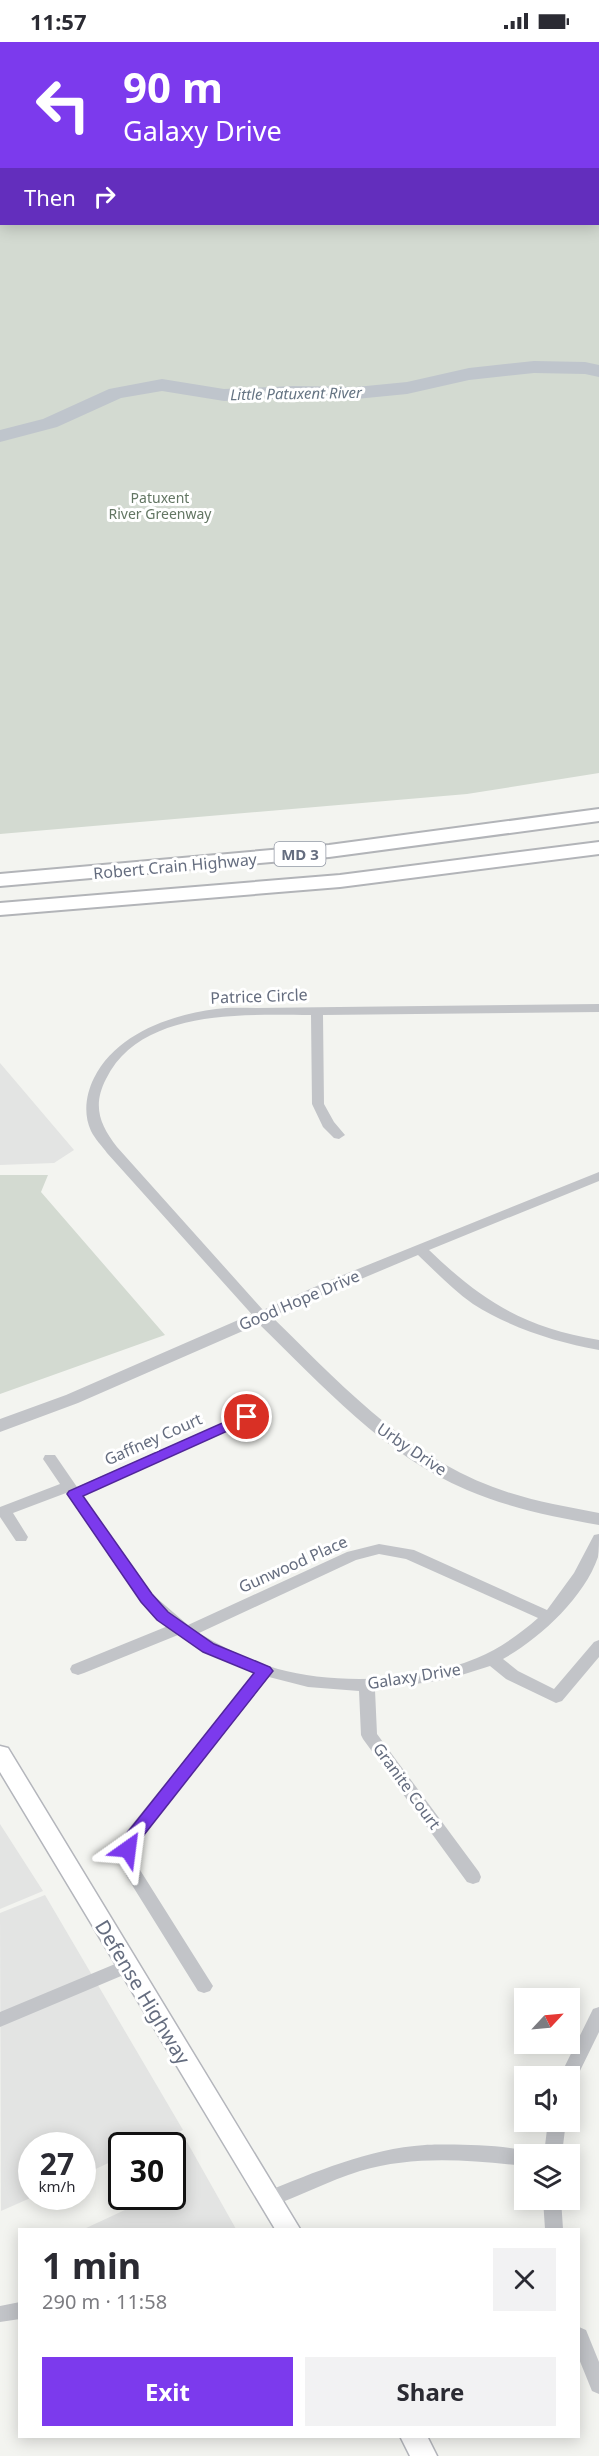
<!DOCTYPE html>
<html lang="en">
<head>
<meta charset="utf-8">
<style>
	:root { --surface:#fff; --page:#f2f2f3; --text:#2b2b33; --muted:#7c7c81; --accent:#7c3aed }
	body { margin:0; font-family:"Noto Sans",sans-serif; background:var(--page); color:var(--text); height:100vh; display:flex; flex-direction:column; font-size:22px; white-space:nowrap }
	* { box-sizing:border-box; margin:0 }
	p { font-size:20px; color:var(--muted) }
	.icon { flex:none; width:33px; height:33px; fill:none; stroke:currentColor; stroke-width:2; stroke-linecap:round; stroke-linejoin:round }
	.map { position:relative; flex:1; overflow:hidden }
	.sheet { position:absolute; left:18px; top:2186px; width:562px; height:210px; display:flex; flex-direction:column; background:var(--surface); border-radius:0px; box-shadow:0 3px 15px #0003 }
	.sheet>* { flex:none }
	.hud { position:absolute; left:0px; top:0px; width:600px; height:183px; box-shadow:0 3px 15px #0003; background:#7c3aed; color:#fff; overflow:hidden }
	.needle { width:39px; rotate:64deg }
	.buttons { position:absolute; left:514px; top:1946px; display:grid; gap:12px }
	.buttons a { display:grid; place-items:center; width:66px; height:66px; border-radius:0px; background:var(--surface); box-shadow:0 3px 15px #0003; font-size:30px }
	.speed { position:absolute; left:18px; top:2090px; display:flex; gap:12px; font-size:30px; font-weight:700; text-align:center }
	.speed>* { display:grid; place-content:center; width:78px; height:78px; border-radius:50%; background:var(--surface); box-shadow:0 3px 15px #0003; line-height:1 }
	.speed small { font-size:15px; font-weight:400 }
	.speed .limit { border:3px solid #111; border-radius:9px; background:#fff; color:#111 }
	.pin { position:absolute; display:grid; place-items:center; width:51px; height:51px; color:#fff; margin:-26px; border:3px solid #fff; border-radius:50%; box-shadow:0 2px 6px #0007 }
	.me { position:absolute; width:66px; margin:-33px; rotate:31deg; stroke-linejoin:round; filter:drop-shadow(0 0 4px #0008) }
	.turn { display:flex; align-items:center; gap:21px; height:126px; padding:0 24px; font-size:27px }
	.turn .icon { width:78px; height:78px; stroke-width:2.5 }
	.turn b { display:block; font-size:42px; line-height:51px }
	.then { display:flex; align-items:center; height:57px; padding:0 24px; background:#0003; gap:12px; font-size:22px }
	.round { display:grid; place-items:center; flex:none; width:63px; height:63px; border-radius:0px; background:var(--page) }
	.headline { display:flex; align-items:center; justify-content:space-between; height:102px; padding:0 24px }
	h1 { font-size:36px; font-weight:700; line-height:45px }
	.primary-button { display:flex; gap:12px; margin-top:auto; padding:12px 24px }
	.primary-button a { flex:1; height:69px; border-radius:0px; background:var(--accent); color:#fff; font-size:24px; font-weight:700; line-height:69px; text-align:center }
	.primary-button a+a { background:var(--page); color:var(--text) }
	.status { display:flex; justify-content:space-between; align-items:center; height:42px; padding:0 30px; background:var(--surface); direction:ltr }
	.status svg { height:16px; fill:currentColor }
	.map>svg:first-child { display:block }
	.built { fill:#e3e4e3 }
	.green { fill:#d3dad1 }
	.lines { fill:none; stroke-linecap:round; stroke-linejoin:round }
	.river { fill:#bfc5cc; fill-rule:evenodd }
	.secondary-casing { stroke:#b4b6bc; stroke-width:3 }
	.trunk-casing { stroke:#b2b4b8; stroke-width:4 }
	.minor { fill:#c2c4c8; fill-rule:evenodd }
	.tertiary { fill:#c2c4c8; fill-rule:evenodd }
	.secondary { fill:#fff; fill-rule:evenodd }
	.trunk { fill:#fff; fill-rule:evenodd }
	.route { fill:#7c3aed; stroke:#51269a; stroke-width:1.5 }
	.labels { text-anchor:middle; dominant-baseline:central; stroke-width:6; stroke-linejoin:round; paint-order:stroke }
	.far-park-label { font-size:14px; fill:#637663; stroke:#fff }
	.far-water-label { font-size:15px; font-style:italic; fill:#657483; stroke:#fff }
	.shield { fill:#fff; stroke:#9399a5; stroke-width:1.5 }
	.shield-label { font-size:15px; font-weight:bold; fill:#656d7f }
	.street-label { font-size:16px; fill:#656d7f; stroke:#fff }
	.near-street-label { font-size:20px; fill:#656d7f; stroke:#fff }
</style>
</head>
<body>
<div class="status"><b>11:57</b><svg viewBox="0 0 49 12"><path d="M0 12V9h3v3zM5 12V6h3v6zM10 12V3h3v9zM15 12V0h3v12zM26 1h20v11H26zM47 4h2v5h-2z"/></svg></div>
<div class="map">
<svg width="599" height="2414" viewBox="0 0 599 2414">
	<rect width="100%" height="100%" fill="#f3f4f0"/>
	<!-- built -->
	<path class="built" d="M0 1021 74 1108 54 1121 0 1123Z
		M0 1782 43 1849 0 1867Z
		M45 1853 183 2088 149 2103H122L121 2115 83 2133 82 2103H32V2154H35L1 2169 0 1871Z
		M187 2100 236 2187H84L155 2154H172L173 2106Z"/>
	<!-- green -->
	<path class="green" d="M0 0 187 1 2 2V182H598L599 61V731L467 752 0 792Z
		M0 1133H48L41 1150 165 1293 0 1352Z"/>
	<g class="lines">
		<!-- river -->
		<path class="river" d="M534 319 585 320 599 323V335L585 332 534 331 469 338 407 352 356 357 293 356 224 359 162 349 121 356 57 385 0 400V388L43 377 109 347 162 337 224 347 293 344 356 345 407 340 469 326Z"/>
		<!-- secondary casing -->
		<g class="secondary-casing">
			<path id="secondary" d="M0 1704 8 1706 300 2187H275L0 1730Z
				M400 2394H427L437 2414H410Z"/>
		</g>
		<!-- trunk casing -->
		<g class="trunk-casing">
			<path id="trunk" d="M599 767V779L329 815 0 844V832L329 803Z
				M599 800V812L340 845 0 873V861L340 833Z"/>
		</g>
		<!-- minor -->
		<path class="minor" d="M599 962V970L323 973 324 1062 334 1080 345 1093 339 1097 334 1096 323 1085 312 1062 311 973C245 973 141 966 106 1037 92 1064 100 1083 117 1105L263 1268 328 1239 599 1130V1139L429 1208C483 1260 524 1285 599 1298V1308C555 1300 511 1286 473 1262 453 1248 436 1230 418 1213L266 1277H256L107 1111C102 1104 95 1097 91 1089 83 1072 86 1052 94 1036 116 992 170 973 216 967 229 965 244 966 257 966 284 966 312 965 339 965 426 964 512 963 599 962Z
			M247 1370 252 1372 254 1375 252 1378 83 1454 152 1552 188 1583 347 1510 379 1502 414 1508 547 1568 574 1531 594 1493 599 1492C599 1499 599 1508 598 1515 584 1556 539 1597 503 1617L518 1629 554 1647 594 1600 599 1598V1615L562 1659 556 1661 506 1637 490 1624 449 1637 375 1648 377 1692 479 1830 481 1835 479 1840 473 1842 467 1840 363 1697 361 1693 359 1649 308 1645 269 1635 140 1797C137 1808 136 1817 140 1828L213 1944 210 1949 204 1951 198 1949 127 1835C120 1820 118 1805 126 1790L255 1631 214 1614 178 1593 84 1631 78 1633 72 1631 70 1627 72 1623 168 1584 142 1560 66 1451 13 1471 28 1495 26 1499H16L0 1475V1465L60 1442 43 1417 45 1413H55L77 1445ZM379 1512 406 1517 538 1576C520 1592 499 1607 477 1616 420 1640 336 1643 278 1627 250 1619 224 1606 199 1591L356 1518Z
			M127 1917 133 1919 136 1924 133 1929 0 1985V1970Z
			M599 1965V1990L575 2039 570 2041V2034H560L593 1967Z
			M548 2079H566L562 2112H544Z
			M425 2103C446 2102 517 2102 532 2112H525V2124C469 2118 414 2113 360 2129 328 2139 300 2154 269 2165L263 2163 260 2157 263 2151C316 2130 367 2107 425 2103Z
			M543 2157H561L563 2187H545Z
			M20 2260V2277L0 2280V2264Z
			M579 2285 586 2288 599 2320V2352L592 2349 579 2317Z"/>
		<!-- tertiary -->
		<path class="tertiary" d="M261 1268 267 1270C335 1336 402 1411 493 1445 527 1458 563 1464 599 1471V1483C554 1475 509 1466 467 1448 384 1413 322 1343 259 1282L78 1361 0 1390V1377L66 1353Z"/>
		<!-- secondary -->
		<use href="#secondary" class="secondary"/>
		<!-- trunk -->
		<use href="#trunk" class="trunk"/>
	</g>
	<!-- route -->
	<path class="route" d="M247 1370 252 1371 254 1375 252 1378 83 1454 152 1552 168 1570 214 1602 270 1625 273 1629 140 1798 134 1812 128 1814 122 1812 120 1807 127 1791 254 1631 203 1610 157 1578 141 1560 67 1452 69 1449Z"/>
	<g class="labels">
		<!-- far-park labels -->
		<g class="far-park-label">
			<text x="160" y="455">Patuxent<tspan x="160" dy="16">River Greenway</tspan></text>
		</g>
		<!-- far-water labels -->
		<g class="far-water-label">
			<text transform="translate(296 351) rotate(-1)">Little Patuxent River</text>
		</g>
		<!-- shield labels -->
		<rect class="shield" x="274.5" y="800" width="51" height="24" rx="4.5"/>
		<g class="shield-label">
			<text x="300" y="812">MD 3</text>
		</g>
		<!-- street labels -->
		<g class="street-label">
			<text transform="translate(175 824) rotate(-5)">Robert Crain Highway</text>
			<text transform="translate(259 954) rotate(-2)">Patrice Circle</text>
			<text transform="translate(299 1258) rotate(-23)">Good Hope Drive</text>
			<text transform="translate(153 1397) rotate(-24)">Gaffney Court</text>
			<text transform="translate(412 1407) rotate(34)">Urby Drive</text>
			<text transform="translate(293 1522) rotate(-24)">Gunwood Place</text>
			<text transform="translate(414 1634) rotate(-9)">Galaxy Drive</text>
			<text transform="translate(407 1744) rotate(54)">Granite Court</text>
		</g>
		<!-- near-street labels -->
		<g class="near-street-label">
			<text transform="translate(143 1950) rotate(59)">Defense Highway</text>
		</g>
	</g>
</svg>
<div class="buttons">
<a><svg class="needle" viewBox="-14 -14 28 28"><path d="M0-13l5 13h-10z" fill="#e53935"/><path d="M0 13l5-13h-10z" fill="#7c7c81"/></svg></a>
<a><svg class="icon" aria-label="sound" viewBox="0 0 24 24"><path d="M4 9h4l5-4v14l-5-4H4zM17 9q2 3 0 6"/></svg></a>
<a><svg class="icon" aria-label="layers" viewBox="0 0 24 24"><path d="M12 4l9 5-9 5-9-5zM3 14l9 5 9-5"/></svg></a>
</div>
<div class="speed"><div>27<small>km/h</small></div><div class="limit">30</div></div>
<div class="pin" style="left:247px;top:1375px;background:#d93025"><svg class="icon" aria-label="arrive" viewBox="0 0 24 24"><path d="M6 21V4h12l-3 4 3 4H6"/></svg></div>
<svg class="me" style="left:128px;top:1807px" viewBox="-20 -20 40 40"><path d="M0-17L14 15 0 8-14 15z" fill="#7c3aed" stroke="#fff" stroke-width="4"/></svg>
<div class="hud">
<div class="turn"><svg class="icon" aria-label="left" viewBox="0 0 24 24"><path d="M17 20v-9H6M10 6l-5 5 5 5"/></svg><div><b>90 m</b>Galaxy Drive</div></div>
<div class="then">Then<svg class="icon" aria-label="right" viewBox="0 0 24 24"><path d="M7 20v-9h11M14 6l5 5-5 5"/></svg></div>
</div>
<section class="sheet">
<div class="headline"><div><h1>1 min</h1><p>290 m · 11:58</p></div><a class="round"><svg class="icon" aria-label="close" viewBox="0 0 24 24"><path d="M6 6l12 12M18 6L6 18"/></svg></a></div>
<div class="primary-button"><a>Exit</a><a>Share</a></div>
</section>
</div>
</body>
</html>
